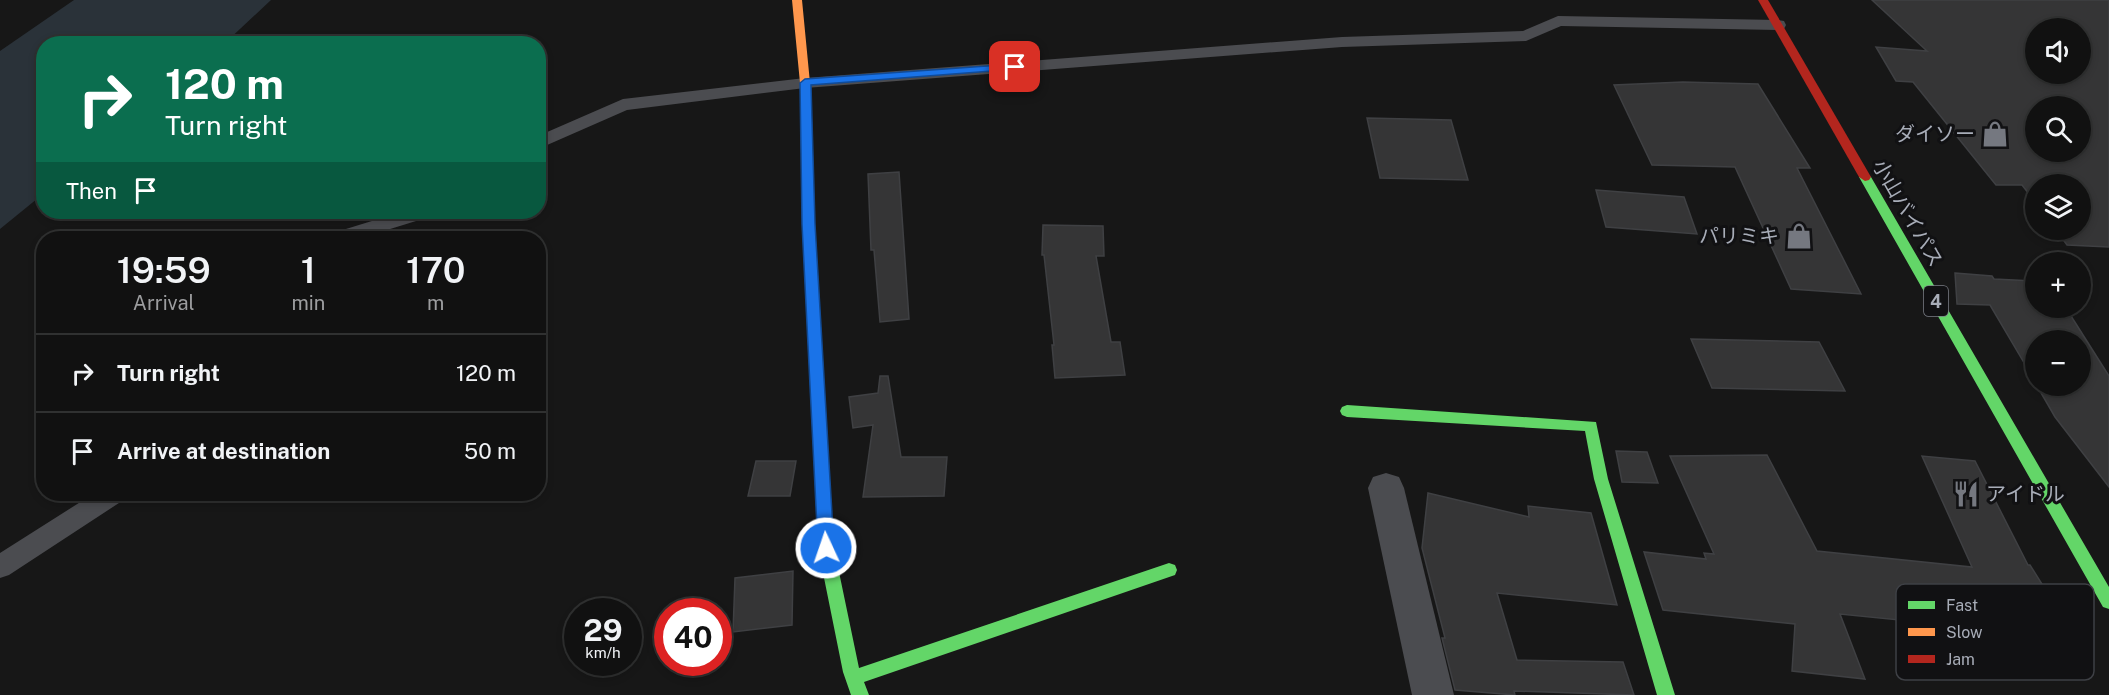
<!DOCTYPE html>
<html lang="en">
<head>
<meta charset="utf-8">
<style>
	:root { --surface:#111; --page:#1a1a1a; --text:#f1f3f6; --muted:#9c9d9f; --line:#303131 }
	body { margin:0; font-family:"Public Sans","Noto Sans JP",sans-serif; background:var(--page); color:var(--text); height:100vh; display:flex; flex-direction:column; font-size:22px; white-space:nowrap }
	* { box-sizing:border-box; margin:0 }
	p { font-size:20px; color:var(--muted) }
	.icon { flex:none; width:33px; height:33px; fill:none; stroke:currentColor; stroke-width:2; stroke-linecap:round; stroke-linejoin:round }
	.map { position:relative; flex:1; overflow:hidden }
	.side { position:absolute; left:36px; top:231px; width:510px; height:270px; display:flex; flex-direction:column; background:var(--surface); border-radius:24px; box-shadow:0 3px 9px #0003,0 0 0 2px var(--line) }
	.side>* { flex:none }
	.top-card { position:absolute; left:36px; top:36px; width:510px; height:183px; border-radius:24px; box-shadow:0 3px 9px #0003,0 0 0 2px var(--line); background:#0b6e4f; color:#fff; overflow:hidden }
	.fabs { position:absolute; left:2025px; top:18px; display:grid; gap:12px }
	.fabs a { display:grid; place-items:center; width:66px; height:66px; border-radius:50%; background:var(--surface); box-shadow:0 3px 9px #0003,0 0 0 2px var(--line); font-size:30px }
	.speed { position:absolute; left:564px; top:598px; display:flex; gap:12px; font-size:30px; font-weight:700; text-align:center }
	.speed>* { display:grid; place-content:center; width:78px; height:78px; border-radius:50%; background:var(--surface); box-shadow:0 3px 9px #0003,0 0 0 2px var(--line); line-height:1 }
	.speed small { font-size:15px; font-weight:400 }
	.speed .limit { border:9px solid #d22; background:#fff; color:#111 }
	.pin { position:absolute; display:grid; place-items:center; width:51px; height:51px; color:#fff; margin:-26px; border-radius:12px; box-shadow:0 3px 9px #0006 }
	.me { position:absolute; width:66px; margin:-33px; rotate:357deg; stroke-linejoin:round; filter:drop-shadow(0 0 4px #0008) }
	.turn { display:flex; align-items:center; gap:21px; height:126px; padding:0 30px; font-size:27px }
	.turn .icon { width:78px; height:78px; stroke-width:2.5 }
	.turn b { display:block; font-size:42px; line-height:51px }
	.then { display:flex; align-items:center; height:57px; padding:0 30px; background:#0003; gap:12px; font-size:22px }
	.eta { display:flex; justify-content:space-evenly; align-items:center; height:102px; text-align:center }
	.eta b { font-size:36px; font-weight:600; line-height:42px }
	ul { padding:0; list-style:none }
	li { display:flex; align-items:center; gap:18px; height:78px; padding:0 30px; border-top:2px solid var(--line) }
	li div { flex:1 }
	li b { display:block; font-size:22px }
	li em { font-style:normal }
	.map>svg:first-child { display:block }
	.water { fill:#2a3239 }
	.building { fill:#353536; stroke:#3f4043; stroke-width:1.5; fill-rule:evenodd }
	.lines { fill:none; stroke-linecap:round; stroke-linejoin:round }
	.lane { fill:#4b4c50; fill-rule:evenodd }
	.street { fill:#4b4c50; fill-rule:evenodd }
	.fast { fill:#63d668; fill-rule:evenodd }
	.slow { fill:#ff974d; fill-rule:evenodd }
	.jam { fill:#b3261e; fill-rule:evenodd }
	.route { fill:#1a73e8; stroke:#114b97; stroke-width:1.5 }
	.labels { text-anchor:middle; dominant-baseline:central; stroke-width:6; stroke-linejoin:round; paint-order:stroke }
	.shield { fill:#111113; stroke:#7b7e86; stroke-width:1.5 }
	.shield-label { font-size:18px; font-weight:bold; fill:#a8adb8 }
	.poi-label { font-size:20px; fill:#a8adb8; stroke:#111113; text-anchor:end }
	.street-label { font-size:20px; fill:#a8adb8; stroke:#111113 }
	.key { fill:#111113; stroke:#3e4045; stroke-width:1.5 }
	.key-label { font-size:16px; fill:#a8adb8 }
</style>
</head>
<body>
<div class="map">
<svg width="2109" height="695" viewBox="0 0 2109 695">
	<rect width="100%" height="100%" fill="#171717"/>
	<!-- water -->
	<path class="water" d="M74 0H271L225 43 44 44 43 194 0 229V51Z"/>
	<!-- building -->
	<path class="building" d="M1872 0H2109V247L2067 245 2056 230H2080V184H2036V203L2022 185H1996L1913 82 1896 81 1876 47 1927 51ZM2036 28H2080V74H2036ZM2036 106H2080V152H2036Z
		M1683 82 1758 84 1810 168H1797L1861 294 1791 289 1735 167 1652 165 1614 85Z
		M1367 118 1451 120 1468 180 1380 178Z
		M899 172 909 319 880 322 874 250H871L868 174Z
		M1596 190 1684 197 1697 234 1606 227Z
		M1043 225 1103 226 1104 256H1096L1111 342H1120L1125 375 1055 378 1052 345H1054L1044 255H1042Z
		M1955 273 1992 276 1994 279 2036 281V308H2066L2109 376V487L2055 417 2037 386H2080V340H2036V383L1990 305 1957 304Z
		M1691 339 1819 342 1845 391 1712 388Z
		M880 376H888L901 457H947L944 496 863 497 873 425 853 428 849 397 878 393Z
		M1616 451 1647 452 1658 483 1622 482Z
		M1767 455 1817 551 1972 567 1922 456 1975 461 2028 565H2030L2055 605 1949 602 1959 626 1840 614 1865 679 1792 671 1795 624 1663 610 1644 552 1706 559 1704 553 1714 554 1670 456Z
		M756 461H796L790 496H748Z
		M1428 493 1529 517 1528 506 1591 513 1617 605 1497 593 1517 660 1623 662 1634 695 1514 691 1515 695 1455 690 1442 638H1445L1422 548Z
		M793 571 792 625 733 632 735 578Z"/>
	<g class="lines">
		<!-- lane -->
		<path class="lane" d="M1558 16 1778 20 1784 21 1786 25 1784 29 1778 30 1561 26 1526 41 1342 47 805 88 627 110 538 149V136L623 99 805 78 1342 37 1523 31Z
			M401 212H432L429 217 361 238H330L333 233Z
			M93 494H126L122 501 9 575 0 578V553Z"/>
		<!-- street -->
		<path class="street" d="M1386 473 1399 477 1404 488 1454 695H1412L1368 488 1373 477Z"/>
		<!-- fast -->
		<path class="fast" d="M1865 173 1871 177 2109 587V609L2103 607 1859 177Z
			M808 214 814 218 834 548 859 668 1169 563 1175 565 1177 570 1175 575 864 682 869 695H851L843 672 818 548 802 218Z
			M1347 405 1596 422 1608 479 1675 695H1657L1594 479 1585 431 1347 417 1342 415 1340 411 1342 407Z"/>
		<!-- slow -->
		<path class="slow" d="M792 0H802L810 83 814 218 808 222 802 218 800 83Z"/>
		<!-- jam -->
		<path class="jam" d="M1758 0H1768L1871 177 1869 180 1865 181 1859 177Z"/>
	</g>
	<!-- route -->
	<path class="route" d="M1015 64H1019V69L811 85 815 224 834 548 831 553 826 555 820 553 818 548 802 224 800 83 805 79Z"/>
	<!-- icons -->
	<defs>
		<g id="shop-bare" transform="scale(2.07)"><path d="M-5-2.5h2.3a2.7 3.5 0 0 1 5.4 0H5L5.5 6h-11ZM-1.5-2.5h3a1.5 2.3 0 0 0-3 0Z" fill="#757880" stroke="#111113" stroke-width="2.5" paint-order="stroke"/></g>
		<g id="restaurant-bare" transform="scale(2.07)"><path d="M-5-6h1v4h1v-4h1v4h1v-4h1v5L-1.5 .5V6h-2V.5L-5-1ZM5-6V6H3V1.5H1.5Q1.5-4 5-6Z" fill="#757880" stroke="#111113" stroke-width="2.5" paint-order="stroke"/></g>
	</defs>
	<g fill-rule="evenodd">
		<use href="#shop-bare" x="1995" y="134"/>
		<use href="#shop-bare" x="1799" y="236"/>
		<use href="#restaurant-bare" x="1966" y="494"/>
	</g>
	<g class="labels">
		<!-- shield labels -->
		<rect class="shield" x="1924" y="286" width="24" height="30" rx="4.5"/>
		<g class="shield-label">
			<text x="1936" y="301">4</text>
		</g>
		<!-- poi labels -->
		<g class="poi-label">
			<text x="1975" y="134">ダイソー</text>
			<text x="1779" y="236">パリミキ</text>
			<text x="1986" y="494" text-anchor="start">アイドル</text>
		</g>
		<!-- street labels -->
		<g class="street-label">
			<text transform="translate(1908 213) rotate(60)">小山バイパス</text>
		</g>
	</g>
	<!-- legend -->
	<rect x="1896" y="584" width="198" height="96" rx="9" class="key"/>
	<rect x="1908" y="601" width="27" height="8" fill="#63d668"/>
	<rect x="1908" y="628" width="27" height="8" fill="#ff974d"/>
	<rect x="1908" y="655" width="27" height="8" fill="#b3261e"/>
	<g class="key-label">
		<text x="1946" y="611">Fast</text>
		<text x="1946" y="638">Slow</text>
		<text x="1946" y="665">Jam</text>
	</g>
</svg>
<div class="fabs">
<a><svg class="icon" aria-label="sound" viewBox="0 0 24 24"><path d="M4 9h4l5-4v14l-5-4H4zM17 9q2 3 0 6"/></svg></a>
<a><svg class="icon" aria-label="search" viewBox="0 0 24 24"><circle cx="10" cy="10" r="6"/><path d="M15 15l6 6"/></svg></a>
<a><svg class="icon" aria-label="layers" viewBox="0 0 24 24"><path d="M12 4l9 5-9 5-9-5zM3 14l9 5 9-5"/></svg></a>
<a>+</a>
<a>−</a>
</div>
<div class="speed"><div>29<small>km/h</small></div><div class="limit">40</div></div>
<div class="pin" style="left:1015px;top:67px;background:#d93025"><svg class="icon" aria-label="arrive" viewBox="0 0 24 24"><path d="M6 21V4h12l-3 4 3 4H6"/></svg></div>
<svg class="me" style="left:826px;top:548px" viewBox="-20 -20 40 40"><circle r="17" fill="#1a73e8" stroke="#fff" stroke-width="3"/><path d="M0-11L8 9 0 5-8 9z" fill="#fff"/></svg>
<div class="top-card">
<div class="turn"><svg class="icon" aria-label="right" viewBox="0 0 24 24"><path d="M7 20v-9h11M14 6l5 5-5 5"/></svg><div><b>120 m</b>Turn right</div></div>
<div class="then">Then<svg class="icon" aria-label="arrive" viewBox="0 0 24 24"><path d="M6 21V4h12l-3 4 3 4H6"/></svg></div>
</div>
<section class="side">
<div class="eta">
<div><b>19:59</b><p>Arrival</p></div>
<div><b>1</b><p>min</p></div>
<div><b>170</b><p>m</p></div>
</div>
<ul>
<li><svg class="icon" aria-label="right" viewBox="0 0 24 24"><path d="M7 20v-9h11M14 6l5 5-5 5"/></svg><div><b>Turn right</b></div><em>120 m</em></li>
<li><svg class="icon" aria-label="arrive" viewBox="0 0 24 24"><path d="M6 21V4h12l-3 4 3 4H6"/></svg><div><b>Arrive at destination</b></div><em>50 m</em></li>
</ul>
</section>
</div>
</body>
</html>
